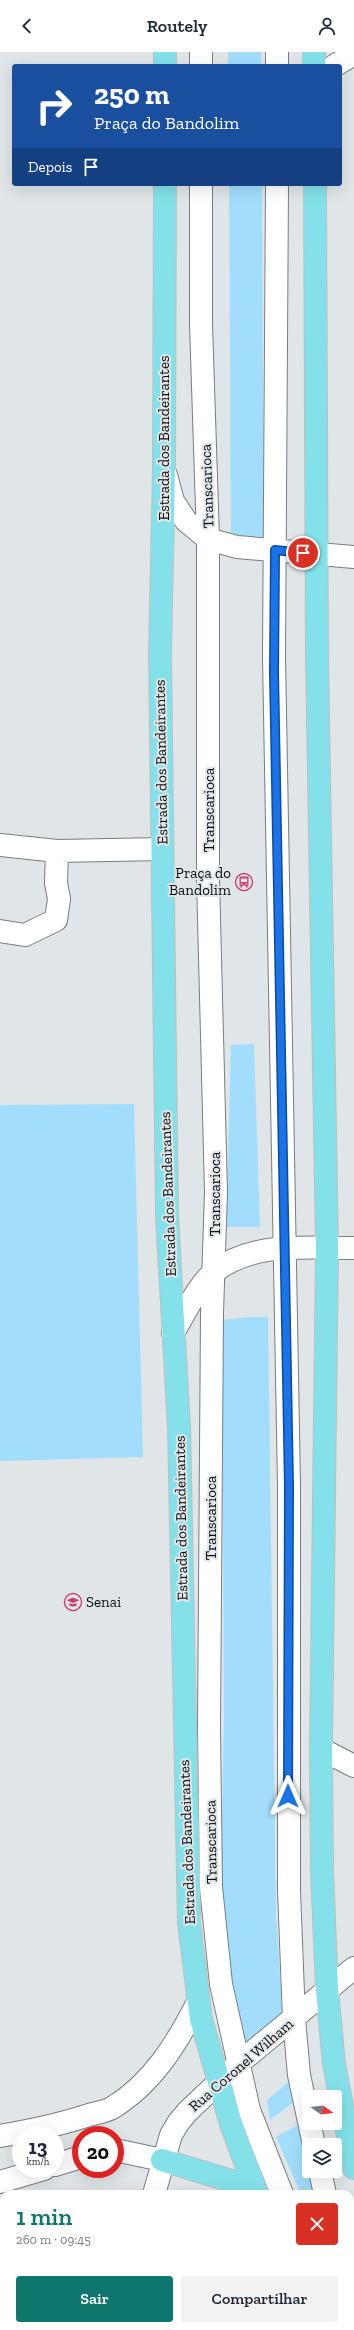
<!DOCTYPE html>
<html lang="pt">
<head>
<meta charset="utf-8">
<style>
	:root { --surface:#fff; --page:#f2f2f3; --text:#1f2937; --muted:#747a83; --accent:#0f766e }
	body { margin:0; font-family:"Zilla Slab",serif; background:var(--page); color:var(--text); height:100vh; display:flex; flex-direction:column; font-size:15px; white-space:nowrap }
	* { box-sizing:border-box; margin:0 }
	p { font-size:13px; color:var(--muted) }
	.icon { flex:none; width:22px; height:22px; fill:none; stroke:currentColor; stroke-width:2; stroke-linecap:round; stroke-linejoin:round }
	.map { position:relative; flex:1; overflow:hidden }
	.details { position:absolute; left:0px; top:2138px; width:354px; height:140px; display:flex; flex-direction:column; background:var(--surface); border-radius:12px 12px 0 0; box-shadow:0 4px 16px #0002 }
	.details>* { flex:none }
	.hud { position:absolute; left:12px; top:12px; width:330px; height:122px; border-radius:4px; box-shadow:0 4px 16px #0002; background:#1a4fa0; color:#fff; overflow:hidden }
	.needle { width:26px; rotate:104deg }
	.tools { position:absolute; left:302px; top:2038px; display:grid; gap:8px }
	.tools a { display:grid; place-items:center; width:40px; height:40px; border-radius:4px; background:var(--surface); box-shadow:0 4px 16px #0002; font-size:20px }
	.speed { position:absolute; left:12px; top:2074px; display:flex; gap:8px; font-size:20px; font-weight:700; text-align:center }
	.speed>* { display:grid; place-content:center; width:52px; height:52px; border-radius:50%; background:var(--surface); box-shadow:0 4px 16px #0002; line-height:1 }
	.speed small { font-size:10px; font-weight:400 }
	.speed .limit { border:6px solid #d22; background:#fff; color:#111 }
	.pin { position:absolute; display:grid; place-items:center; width:34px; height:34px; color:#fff; margin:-17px; border:2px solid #fff; border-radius:50%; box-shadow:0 1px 4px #0007 }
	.me { position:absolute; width:44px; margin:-22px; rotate:0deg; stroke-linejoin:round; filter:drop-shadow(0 0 3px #0008) }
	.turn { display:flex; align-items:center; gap:14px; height:84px; padding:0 16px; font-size:18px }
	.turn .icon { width:52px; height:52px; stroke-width:2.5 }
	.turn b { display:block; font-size:28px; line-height:34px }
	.then { display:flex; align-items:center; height:38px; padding:0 16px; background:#0003; gap:8px; font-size:15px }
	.round { display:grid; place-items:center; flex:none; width:42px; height:42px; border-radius:4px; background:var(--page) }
	.head { display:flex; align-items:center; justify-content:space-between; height:68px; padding:0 16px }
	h1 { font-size:24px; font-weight:600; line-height:30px; color:var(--accent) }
	.primary-button { display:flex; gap:8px; margin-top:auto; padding:8px 16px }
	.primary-button a { flex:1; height:46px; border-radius:4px; background:var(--accent); color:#fff; font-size:16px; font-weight:600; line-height:46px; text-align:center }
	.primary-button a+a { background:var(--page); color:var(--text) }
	header { display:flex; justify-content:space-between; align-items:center; height:52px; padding:0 16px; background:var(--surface); font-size:18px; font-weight:600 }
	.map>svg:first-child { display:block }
	.green { fill:#a2defc }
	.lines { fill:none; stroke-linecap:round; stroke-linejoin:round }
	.minor-casing { stroke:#787d7f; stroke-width:24 }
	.major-casing { stroke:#c0c0c0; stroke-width:24 }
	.minor { stroke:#fff; stroke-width:22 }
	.major { stroke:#84e1e9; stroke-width:22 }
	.route-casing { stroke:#114b97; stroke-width:10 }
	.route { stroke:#1a73e8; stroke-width:7 }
	.labels { text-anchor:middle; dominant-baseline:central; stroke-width:4; stroke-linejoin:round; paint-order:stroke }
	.street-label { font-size:15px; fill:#0b0d0e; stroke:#e0e5e8 }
	.poi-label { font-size:15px; fill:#0b0d0e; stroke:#e0e5e8; text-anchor:end }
</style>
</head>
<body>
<header><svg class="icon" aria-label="back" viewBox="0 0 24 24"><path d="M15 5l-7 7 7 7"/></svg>Routely<svg class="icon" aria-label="person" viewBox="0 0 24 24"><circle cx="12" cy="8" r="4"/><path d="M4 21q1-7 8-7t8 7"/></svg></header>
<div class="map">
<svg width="354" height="2278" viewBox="0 0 354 2278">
	<rect width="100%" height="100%" fill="#e0e5e8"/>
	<!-- green -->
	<path class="green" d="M228 0H261V14H228Z
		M229 132H262L264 487 231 486Z
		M254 992 260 1175H226L231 993Z
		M134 1052 143 1405 0 1409V1053Z
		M249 1265H268L276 1862 283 1970 238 2004 220 1877 224 1663 222 1268Z
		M299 2021 304 2042 270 2068 267 2048Z
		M305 2069 309 2093V2119H318L324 2142H301L276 2085Z
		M350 2221 354 2231V2268L350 2258Z"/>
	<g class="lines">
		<!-- minor casing -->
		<g class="minor-casing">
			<path id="minor" d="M201 0V14
				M277 14V0
				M334 14 354 2
				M201 132V272L208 487V827L216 1140 212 1261 209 1676 211 1835 221 1932 249 2058 282 2142
				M277 132 274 605 289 1434V1839L294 1967 299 2023 314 2093
				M166 423 173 449 186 469 208 487 237 495 354 505
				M0 793 57 799 162 797
				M0 879 25 883 56 868 59 847 56 831 57 799
				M173 1281C184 1263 198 1233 214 1220 252 1189 309 1196 354 1196
				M321 1697 354 1714
				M0 2084C29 2079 58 2073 86 2064 94 2061 105 2060 112 2056 153 2031 177 1991 198 1950
				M115 2098 162 2108
				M55 2113 81 2105
				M320 2119 325 2142
				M0 2130 44 2117
				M154 2142 171 2083 178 2071 188 2059 239 2011 354 1916
				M350 2214 354 2223
				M342 2274 344 2278
				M1 2278 4 2265
				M122 2278 123 2274"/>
		</g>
		<!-- major casing -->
		<g class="major-casing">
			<path id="major" d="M165 14V0
				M314 14V0
				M165 132 164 417 160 600 167 1164 179 1375 189 1871 201 1967 231 2072 257 2142
				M315 132 317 606 327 1196 321 1697 322 1819 327 1938 334 2012 354 2116
				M162 2108 255 2136
				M316 2274 318 2278"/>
		</g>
		<!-- minor -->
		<use href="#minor" class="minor"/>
		<!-- major -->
		<use href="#major" class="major"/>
	</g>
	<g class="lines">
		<!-- route casing -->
		<g class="route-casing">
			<path id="route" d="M288 1744 289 1434 274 620 275 498 303 501"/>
		</g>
		<!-- route -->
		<use href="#route" class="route"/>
	</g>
	<!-- icons -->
	<defs>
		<g id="bus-ring" transform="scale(0.9)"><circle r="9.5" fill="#e0e5e8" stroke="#cc3f71" stroke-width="1.5"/><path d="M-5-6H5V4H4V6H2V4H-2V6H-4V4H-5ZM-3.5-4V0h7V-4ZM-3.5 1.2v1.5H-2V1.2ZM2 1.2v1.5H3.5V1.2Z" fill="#cc3f71"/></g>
		<g id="university-ring" transform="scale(0.9)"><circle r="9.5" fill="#e0e5e8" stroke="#cc3f71" stroke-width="1.5"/><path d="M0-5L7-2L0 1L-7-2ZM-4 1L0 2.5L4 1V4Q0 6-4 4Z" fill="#cc3f71"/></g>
	</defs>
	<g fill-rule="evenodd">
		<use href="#bus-ring" x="244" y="830"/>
		<use href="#university-ring" x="73" y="1550"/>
	</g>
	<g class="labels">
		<!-- street labels -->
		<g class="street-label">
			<text transform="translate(164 386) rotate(-90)">Estrada dos Bandeirantes</text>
			<text transform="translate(207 434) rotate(-92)">Transcarioca</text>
			<text transform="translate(161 710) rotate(-91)">Estrada dos Bandeirantes</text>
			<text transform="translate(209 758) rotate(-90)">Transcarioca</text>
			<text transform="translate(168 1142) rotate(-92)">Estrada dos Bandeirantes</text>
			<text transform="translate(215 1142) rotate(-90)">Transcarioca</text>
			<text transform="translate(181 1466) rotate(-91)">Estrada dos Bandeirantes</text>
			<text transform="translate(211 1466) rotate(-90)">Transcarioca</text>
			<text transform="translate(187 1790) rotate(-92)">Estrada dos Bandeirantes</text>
			<text transform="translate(211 1790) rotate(-91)">Transcarioca</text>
			<text transform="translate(241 2013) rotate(-41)">Rua Coronel Wilham</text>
		</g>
		<!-- poi labels -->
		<g class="poi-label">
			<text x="231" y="821">Praça do<tspan x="231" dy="17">Bandolim</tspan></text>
			<text x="86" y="1550" text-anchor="start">Senai</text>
		</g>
	</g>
</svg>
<div class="tools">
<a><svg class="needle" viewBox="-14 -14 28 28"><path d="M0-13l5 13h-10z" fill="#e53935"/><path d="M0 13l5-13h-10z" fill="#747a83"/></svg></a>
<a><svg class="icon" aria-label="layers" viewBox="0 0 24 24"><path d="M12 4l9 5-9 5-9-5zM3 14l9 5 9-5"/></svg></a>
</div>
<div class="speed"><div>13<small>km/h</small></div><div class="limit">20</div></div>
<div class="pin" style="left:303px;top:501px;background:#d93025"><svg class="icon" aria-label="arrive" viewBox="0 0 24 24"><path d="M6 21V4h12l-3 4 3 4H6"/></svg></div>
<svg class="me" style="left:288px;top:1744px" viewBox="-20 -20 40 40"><path d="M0-17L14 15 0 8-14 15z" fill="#1a73e8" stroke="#fff" stroke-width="4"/></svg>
<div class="hud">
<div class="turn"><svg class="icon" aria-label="right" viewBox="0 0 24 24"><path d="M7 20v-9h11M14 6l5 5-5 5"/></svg><div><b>250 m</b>Praça do Bandolim</div></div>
<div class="then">Depois<svg class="icon" aria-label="arrive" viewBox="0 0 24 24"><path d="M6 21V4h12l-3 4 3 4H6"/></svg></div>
</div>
<section class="details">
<div class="head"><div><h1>1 min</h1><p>260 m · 09:45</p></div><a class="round" style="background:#d93025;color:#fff"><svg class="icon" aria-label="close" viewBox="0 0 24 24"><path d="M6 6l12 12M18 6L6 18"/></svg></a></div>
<div class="primary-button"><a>Sair</a><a>Compartilhar</a></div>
</section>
</div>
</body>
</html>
